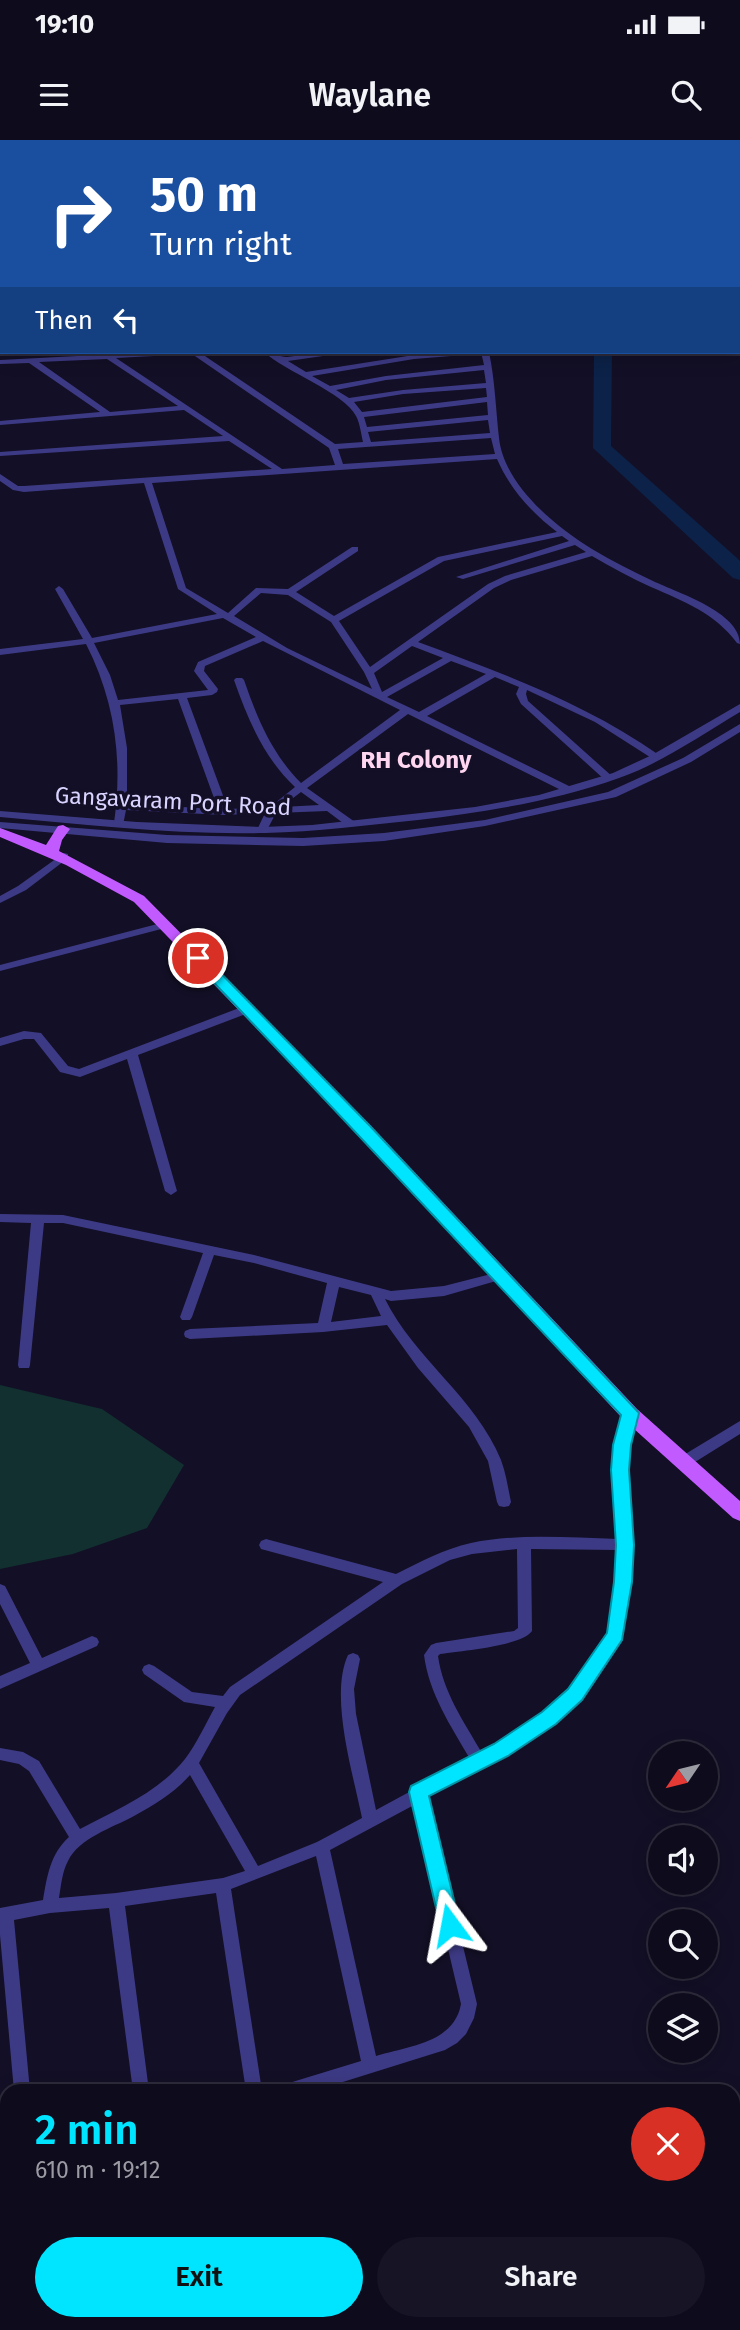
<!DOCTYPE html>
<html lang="en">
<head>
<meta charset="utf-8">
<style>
	:root { --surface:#0e0b1c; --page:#171425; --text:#f1f3f6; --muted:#9b9ba3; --line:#2e2b3b; --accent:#00e5ff }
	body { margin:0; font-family:"Fira Sans",sans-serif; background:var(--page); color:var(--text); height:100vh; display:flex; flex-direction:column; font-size:26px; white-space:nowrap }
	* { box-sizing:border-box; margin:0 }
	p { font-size:23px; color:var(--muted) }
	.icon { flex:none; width:38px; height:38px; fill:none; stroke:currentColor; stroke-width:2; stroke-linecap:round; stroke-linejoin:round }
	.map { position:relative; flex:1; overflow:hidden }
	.panel { position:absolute; left:0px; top:1944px; width:740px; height:247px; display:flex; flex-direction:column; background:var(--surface); border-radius:21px 21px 0 0; box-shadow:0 4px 18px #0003,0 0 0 2px var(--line) }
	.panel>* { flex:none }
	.guide { position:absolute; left:0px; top:0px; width:740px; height:214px; box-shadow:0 4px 18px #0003,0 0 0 2px var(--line); background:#1a4fa0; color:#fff; overflow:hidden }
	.needle { width:46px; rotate:235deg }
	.fabs { position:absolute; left:648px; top:1601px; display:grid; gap:14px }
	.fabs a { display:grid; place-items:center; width:70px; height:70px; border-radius:50%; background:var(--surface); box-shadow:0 4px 18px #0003,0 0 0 2px var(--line); font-size:35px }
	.pin { position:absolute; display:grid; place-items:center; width:60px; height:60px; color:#fff; margin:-30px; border:4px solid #fff; border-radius:50%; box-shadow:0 2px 7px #0007 }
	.me { position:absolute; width:77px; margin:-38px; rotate:347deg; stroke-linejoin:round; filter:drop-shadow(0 0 5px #0008) }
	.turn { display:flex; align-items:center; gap:24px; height:147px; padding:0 35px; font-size:32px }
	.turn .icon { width:91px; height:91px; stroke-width:2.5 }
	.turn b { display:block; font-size:49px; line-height:60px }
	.then { display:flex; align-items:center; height:66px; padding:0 35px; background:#0003; gap:14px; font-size:26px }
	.round { display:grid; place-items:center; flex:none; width:74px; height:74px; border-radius:37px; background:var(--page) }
	.summary { display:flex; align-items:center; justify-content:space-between; height:119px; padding:0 35px }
	h1 { font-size:42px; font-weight:600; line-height:52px; color:var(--accent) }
	.primary-button { display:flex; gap:14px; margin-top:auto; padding:14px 35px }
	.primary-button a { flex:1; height:80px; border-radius:42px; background:var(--accent); color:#111; font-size:28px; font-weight:600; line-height:80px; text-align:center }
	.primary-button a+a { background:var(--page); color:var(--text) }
	.status { display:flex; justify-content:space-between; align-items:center; height:49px; padding:0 35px; background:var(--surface); direction:ltr }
	.status svg { height:19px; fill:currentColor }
	header { display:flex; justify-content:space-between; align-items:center; height:91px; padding:0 35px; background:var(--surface); font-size:32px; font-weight:600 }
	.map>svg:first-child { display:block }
	.green { fill:#12302f }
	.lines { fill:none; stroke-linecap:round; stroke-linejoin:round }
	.canal { fill:#0c2248; fill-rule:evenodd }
	.river { fill:#0c2248; fill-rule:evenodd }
	.minor { fill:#3d3a85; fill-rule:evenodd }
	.tertiary { fill:#3d3a85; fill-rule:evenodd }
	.primary { fill:#c25bff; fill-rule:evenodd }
	.rail-casing { stroke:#00e5ff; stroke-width:8 }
	.rail { stroke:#130f26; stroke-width:5; stroke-dasharray:17; stroke-linecap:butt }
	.route { fill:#00e5ff; stroke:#0095a6; stroke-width:2 }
	.labels { text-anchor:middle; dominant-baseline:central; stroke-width:7; stroke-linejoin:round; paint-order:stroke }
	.street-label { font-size:23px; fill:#d9d4ff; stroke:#130f26 }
	.neighbourhood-label { font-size:24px; font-weight:bold; fill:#ffd6f0; stroke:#130f26 }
</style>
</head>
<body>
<div class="status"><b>19:10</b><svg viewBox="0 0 49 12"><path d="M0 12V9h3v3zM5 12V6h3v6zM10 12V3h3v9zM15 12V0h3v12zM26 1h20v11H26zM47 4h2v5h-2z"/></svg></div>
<header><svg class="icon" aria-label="menu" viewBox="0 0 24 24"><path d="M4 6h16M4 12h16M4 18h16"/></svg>Waylane<svg class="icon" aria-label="search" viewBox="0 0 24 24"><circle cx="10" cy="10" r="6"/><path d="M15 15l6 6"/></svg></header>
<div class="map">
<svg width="740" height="2190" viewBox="0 0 740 2190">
	<rect width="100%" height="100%" fill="#130f26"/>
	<!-- green -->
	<path class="green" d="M0 1245 102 1269 184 1325 147 1388 73 1414 0 1429Z"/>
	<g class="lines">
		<!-- canal -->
		<path class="canal" d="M53 0H77L51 2Z
			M175 0H183V2H175Z
			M0 2H2V8H0Z
			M0 179H2V185H0Z"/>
		<!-- river -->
		<path class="river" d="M586 0H602V2H586Z
			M594 212H612L611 306 737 418 740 421V440L733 438 593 308Z"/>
		<!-- minor -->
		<path class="minor" d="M6 0H13L14 2H7Z
			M48 0H55L57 2H49Z
			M204 0H211L213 2H205Z
			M254 0H261L262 2H255Z
			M302 0H309L311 2H303Z
			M428 0H438L426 2Z
			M464 0H470V2H464Z
			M0 28H2V33H0Z
			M0 38H2V42H0Z
			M0 62H2V68H0Z
			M0 77H2V81H0Z
			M0 98H2V102H0Z
			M0 165H2V169H0Z
			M0 191H2V195H0Z
			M155 212H199L335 304 363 302C361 294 360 283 356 276 345 253 284 231 264 212 273 212 279 217 287 217 305 215 323 211 341 212L337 214 288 221 306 232 414 215 480 212 476 214 414 219 312 236 330 246 386 236 484 225 481 212H489C495 240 496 272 499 298 504 345 556 387 592 409 612 421 632 431 653 441 678 453 740 472 740 504L737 503C715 473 683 461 651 447 631 438 611 427 592 416L511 440 494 448 418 502C502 533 585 563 659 615V619H653L595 582 527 550 526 554 528 561 614 638 613 640H605L521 564 516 554 519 547 495 537 427 576 573 648V652H565L408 574 307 648 355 682V686H347L327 671 276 673 267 690 262 693 257 690 265 673 224 675 126 670 123 685H115L114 683C123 620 115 561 86 504L0 515V509L83 499 55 449 59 446 63 449 92 498 217 474 178 449 144 343 24 352 13 350 0 341V334L18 346H24L272 329 229 301 0 316V312L223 296 184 270 0 285V281L100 272 29 223 0 224V220ZM192 214 329 308 335 325 282 329 116 218ZM107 219 178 266 110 272 39 222ZM484 230 486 243 403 250 349 258 336 250 386 240ZM486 248 487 257 362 272 354 262 403 254ZM487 262 488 275 367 287 364 277ZM488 280 490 293 371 302 368 292ZM491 298 495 314 343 324 338 309ZM497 319C510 349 531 372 557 392L438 417 334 476 296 452 358 411V407H352L288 449 256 448 228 473 186 448 152 343ZM562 396 569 401 456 437 463 439 575 405 586 412 505 436 488 444 370 527 339 481 444 421ZM261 453 288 455 331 482 364 532 372 549 287 508 234 476ZM223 478 256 497 198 522 194 531 208 550 118 560 110 535 94 503ZM263 501 400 570 301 643C272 614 257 578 244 540L242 538H236L234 540C248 580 264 618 295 647L270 667 228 669 187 558 212 555 217 552 218 549 204 531 205 526ZM412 506 443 518 382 552 374 533ZM451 521 486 534 419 572 387 557ZM178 559 218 669 127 664V608L120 565ZM301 652 319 665 282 667 284 665Z
			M64 713 68 714V718L26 750 0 763V756L18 746Z
			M165 782 170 785 169 787 0 831V825Z
			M247 865 253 869 251 872 138 915 177 1051 171 1055 165 1051 127 919 80 937 60 932 34 899H24L0 906V898L24 891 41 893 68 926 79 929Z
			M0 1074 63 1075 254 1115 391 1151 444 1146 499 1132 503 1133 505 1136 503 1139 444 1156 391 1161 385 1159C414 1218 476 1258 501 1320 506 1333 508 1348 511 1362L509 1366 504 1367 499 1366 497 1362 488 1321 469 1287 418 1228 387 1185 323 1192 190 1199 185 1197 184 1194 185 1191 190 1189 318 1183 327 1143 254 1123 214 1115 192 1177 190 1180H182L180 1177 203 1113 63 1083H44L30 1225 29 1228H19L18 1225 31 1083 0 1082ZM339 1147 371 1155 381 1176 331 1182Z
			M630 1269 635 1270 637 1274 629 1305 627 1330 632 1405 630 1442 621 1499 580 1559 554 1582 506 1615 427 1658 477 1864 474 1878 466 1894 457 1903 445 1910 314 1951H281L283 1945 289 1943 361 1921 316 1716 231 1749 262 1951H246L216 1753 125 1766 149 1951H133L109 1768 50 1773 14 1780 30 1951H14L0 1795V1768L43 1760C47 1737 50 1714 69 1697L29 1631 19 1624 0 1620V1608L23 1612 39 1621 80 1689C117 1669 158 1653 185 1619 197 1603 205 1585 215 1567L184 1562 144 1534 142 1530 144 1526 149 1524 154 1526 192 1552 223 1556 230 1547 383 1442 261 1409 259 1405 261 1401 266 1399 396 1434C420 1422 444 1409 471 1403 518 1393 570 1398 618 1399L613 1330 615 1305 623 1274 625 1270ZM517 1409 518 1488 514 1491 436 1503 431 1505 424 1515C429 1554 451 1586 470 1619L420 1646 413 1647 411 1651 376 1670 356 1574 354 1549 360 1519 358 1515 353 1513 348 1515C329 1556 353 1633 362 1678L317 1702 258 1726 199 1623 227 1573 240 1555 402 1444 450 1420 472 1414ZM531 1409 618 1410 609 1494 570 1551 544 1574 482 1613C464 1582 443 1552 438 1516L440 1514C460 1511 522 1506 532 1491ZM190 1635 245 1731 223 1738 116 1753 59 1758C61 1746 62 1732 68 1721 79 1698 112 1688 134 1676 154 1665 174 1653 190 1635ZM414 1665 461 1864C454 1903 409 1906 376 1916L330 1710Z
			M0 1444 5 1446 42 1518 92 1496 97 1498 99 1502 97 1506 0 1549V1536L30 1523 0 1464Z
			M7 2029V2046L0 2048V2031Z
			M39 2184H57L58 2190H40Z
			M164 2184H182L183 2190H165Z
			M284 2184H302L303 2190H285Z"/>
		<!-- tertiary -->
		<path class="tertiary" d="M740 564V572C701 595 662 623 619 638 554 661 486 672 418 680 367 685 316 692 265 693 177 695 88 685 0 677V671L137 682 262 687 312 685 475 667 539 655 613 633 652 615Z
			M740 584V592L691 622 616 657 485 686 384 701 303 706 167 703 0 688V682L167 695 303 698 384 693 485 680 608 652 683 618Z
			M740 1281V1294L687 1327H677L674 1323 677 1319Z"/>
		<!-- primary -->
		<path class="primary" d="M63 685 70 689 62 700 59 711 144 756 371 986 637 1269 740 1361V1381L733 1378 623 1279 359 994 134 762 66 725 0 697V688L46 705 58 686Z"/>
		<!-- rail casing -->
		<g class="rail-casing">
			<path id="rail" d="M733 2177 740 2171
				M719 2190 726 2184"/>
		</g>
		<!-- rail -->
		<use href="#rail" class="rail"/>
	</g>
	<!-- route -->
	<path class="route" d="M198 814 203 815 370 986 639 1273 631 1305 629 1330 634 1405 632 1442 622 1500 582 1560 556 1584 508 1616 429 1656 460 1785 457 1791 450 1794 443 1791 440 1785 409 1652 411 1646 494 1604 542 1572 568 1549 607 1493 614 1442 616 1405 611 1330 613 1305 621 1275C478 1125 338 971 193 821L191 818Z"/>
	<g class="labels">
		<!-- street labels -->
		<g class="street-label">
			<text transform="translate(173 661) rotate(3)">Gangavaram Port Road</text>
		</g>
		<!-- neighbourhood labels -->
		<g class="neighbourhood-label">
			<text x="416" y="620">RH Colony</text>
		</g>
	</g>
</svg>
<div class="fabs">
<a><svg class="needle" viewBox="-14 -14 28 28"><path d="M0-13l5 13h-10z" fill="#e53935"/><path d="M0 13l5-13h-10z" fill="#9b9ba3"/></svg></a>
<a><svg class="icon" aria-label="sound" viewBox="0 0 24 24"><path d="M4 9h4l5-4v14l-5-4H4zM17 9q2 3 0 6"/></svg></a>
<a><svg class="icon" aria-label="search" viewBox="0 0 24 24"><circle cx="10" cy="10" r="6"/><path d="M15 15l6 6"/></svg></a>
<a><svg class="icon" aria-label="layers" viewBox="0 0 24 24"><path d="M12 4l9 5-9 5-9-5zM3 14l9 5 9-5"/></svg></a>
</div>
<div class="pin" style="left:198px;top:818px;background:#d93025"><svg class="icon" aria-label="arrive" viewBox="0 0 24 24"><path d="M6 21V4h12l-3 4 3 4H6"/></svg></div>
<svg class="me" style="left:450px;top:1785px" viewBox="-20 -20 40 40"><path d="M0-17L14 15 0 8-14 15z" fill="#00e5ff" stroke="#fff" stroke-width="4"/></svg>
<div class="guide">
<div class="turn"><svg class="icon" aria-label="right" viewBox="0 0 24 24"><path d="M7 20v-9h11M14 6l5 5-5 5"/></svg><div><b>50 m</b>Turn right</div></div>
<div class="then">Then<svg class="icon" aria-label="left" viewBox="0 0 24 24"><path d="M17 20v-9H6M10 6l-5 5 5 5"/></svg></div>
</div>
<section class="panel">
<div class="summary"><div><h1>2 min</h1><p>610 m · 19:12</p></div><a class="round" style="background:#d93025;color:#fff"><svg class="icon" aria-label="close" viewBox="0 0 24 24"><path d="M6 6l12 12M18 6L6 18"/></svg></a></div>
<div class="primary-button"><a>Exit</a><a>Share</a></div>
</section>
</div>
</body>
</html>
